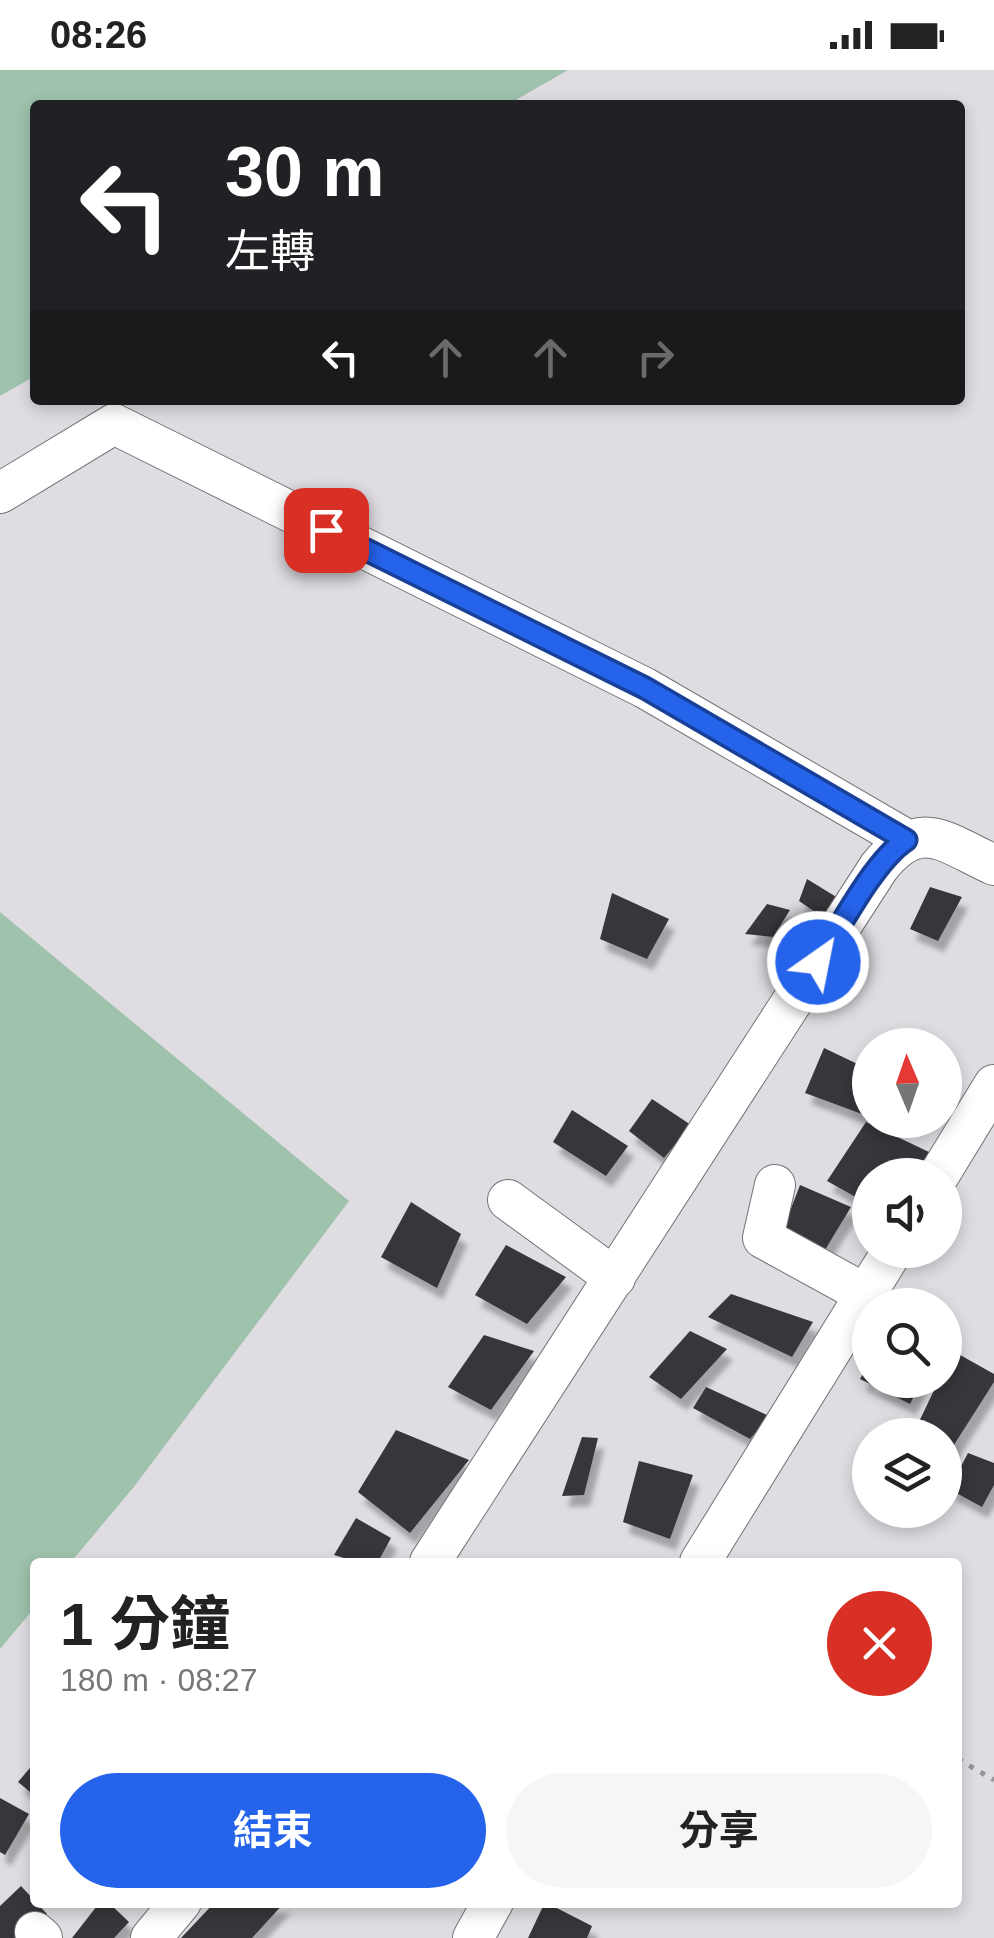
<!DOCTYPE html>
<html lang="zh-TW">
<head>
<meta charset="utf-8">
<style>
	:root { --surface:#fff; --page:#f6f6f6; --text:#222; --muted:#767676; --accent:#2563eb }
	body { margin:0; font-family:Arial,"Noto Sans TC",sans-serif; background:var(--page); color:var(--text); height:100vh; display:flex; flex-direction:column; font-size:38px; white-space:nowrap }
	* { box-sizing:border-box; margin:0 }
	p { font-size:32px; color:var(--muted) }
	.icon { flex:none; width:55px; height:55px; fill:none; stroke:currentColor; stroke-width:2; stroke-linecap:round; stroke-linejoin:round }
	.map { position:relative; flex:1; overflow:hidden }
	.sheet { position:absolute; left:30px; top:1488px; width:932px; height:350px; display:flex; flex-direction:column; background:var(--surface); border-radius:10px; box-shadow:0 5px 15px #0003 }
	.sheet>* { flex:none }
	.guide { position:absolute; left:30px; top:30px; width:935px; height:305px; border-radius:10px; box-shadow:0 5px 15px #0003; background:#202124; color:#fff; overflow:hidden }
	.needle { width:65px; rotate:358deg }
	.fabs { position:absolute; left:852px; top:958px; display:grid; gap:20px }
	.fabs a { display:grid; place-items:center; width:110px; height:110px; border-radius:50%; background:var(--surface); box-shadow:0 5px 15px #0003; font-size:50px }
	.pin { position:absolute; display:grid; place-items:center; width:85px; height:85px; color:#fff; margin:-42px; border-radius:20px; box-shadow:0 5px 15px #0006 }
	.me { position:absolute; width:110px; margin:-55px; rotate:33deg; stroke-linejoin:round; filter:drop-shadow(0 0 8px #0008) }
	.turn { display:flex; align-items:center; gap:35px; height:210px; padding:0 30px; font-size:45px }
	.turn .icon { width:130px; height:130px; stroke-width:2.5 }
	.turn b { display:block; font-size:70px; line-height:85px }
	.lanes { display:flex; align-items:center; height:95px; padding:0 30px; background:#0003; justify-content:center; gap:50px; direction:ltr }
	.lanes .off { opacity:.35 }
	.round { display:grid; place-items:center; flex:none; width:105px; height:105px; border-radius:52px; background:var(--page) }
	.headline { display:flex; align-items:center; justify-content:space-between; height:170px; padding:0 30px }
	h1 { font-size:60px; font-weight:700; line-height:75px }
	.cta { display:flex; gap:20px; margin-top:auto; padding:20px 30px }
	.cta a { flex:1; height:115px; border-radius:60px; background:var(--accent); color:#fff; font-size:40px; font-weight:700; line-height:115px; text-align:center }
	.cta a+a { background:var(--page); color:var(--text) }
	.status { display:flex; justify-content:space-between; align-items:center; height:70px; padding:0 50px; background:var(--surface); direction:ltr }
	.status svg { height:28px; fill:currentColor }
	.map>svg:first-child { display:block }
	.green { fill:#9ec2ac }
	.building { fill:#38363a; filter:url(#shadow) }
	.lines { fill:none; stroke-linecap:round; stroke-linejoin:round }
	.minor-casing { stroke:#757378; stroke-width:42 }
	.path { stroke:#969599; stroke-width:5; stroke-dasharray:5 8; stroke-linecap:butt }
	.minor { stroke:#fff; stroke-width:40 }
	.route-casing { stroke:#184099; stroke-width:25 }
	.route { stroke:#2563eb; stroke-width:18 }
</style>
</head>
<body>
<div class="status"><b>08:26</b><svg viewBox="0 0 49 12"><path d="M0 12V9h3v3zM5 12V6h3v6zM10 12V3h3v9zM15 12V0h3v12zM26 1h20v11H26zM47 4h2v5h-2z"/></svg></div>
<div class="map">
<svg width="994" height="1868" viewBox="0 0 994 1868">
	<defs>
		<filter id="shadow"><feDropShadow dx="6" dy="11" stdDeviation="2.5" flood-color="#0004"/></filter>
	</defs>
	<rect width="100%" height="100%" fill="#dfdde2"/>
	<!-- green -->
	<path class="green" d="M0 0H568L507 35H35V306L0 326Z
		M0 842 349 1131 133 1418 71 1492H35V1537L0 1579Z"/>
	<!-- building -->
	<path class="building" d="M807 809 838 828 827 850 799 831Z
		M930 817 962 827 938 871 910 859Z
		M612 823 669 849 647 889 600 869Z
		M767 834 790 840 773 867 745 864Z
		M824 978 870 1000V1047L805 1023Z
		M652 1029 691 1055 664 1088 629 1061Z
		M572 1040 628 1076 606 1106 553 1072Z
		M866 1052 931 1083 920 1105H870V1135L827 1111Z
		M800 1115 851 1137 825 1180 783 1159Z
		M411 1132 461 1164 437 1218 381 1187Z
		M506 1175 566 1207 527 1254 475 1225Z
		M731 1224 813 1252 792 1287 708 1247Z
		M690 1261 727 1279 681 1329 649 1307Z
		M484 1265 534 1281 491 1340 448 1317Z
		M953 1281 994 1304V1312L945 1389V1365H921L915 1360 939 1310H945V1298Z
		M870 1292V1310H922L910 1334 860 1309Z
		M706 1317 769 1346 750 1369 693 1338Z
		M396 1360 469 1390 410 1463 358 1422Z
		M582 1367 598 1368 584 1425 562 1426Z
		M968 1383 994 1393V1415L982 1437 949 1419Z
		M639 1391 693 1405 670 1469 623 1452Z
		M356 1448 391 1468 378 1492H357L334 1485Z
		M35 1692V1726L18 1712Z
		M0 1728 29 1744 5 1785 0 1782Z
		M21 1816 47 1844 22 1868H0V1836Z
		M100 1832H108L129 1852 114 1868H72Z
		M215 1832H285L252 1868H181Z
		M545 1832 592 1856 587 1868H528Z"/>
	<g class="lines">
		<!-- minor casing -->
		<g class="minor-casing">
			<path id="minor" d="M0 423 114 354 645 618 907 770
				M939 1105 994 1015
				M775 1115 763 1168 865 1224
				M508 1130 615 1208
				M430 1492 879 797C920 746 944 772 994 795
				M700 1492 893 1180
				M35 1862 42 1868
				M151 1868 181 1832
				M473 1868 493 1832"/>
		</g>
		<!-- path -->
		<path class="path" d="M958 1689 994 1710"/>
		<!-- minor -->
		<use href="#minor" class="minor"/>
	</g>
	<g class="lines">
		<!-- route casing -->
		<g class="route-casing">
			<path id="route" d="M326 460 645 618 906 770C874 791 840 857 818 892"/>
		</g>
		<!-- route -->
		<use href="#route" class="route"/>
	</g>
</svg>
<div class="fabs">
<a><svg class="needle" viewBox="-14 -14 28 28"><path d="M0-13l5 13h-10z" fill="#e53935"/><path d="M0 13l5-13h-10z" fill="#767676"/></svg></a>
<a><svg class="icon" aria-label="sound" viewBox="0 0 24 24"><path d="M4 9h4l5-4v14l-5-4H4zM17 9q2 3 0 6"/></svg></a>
<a><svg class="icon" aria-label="search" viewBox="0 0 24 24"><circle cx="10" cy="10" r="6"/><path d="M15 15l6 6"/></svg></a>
<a><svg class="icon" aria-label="layers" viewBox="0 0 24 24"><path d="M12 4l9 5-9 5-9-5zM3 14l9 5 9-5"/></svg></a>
</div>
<div class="pin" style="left:326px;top:460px;background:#d93025"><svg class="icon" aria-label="arrive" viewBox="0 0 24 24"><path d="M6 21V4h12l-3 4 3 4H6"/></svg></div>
<svg class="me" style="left:818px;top:892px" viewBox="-20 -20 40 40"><circle r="17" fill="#2563eb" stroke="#fff" stroke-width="3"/><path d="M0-11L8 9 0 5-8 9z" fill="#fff"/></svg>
<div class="guide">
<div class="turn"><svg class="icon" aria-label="left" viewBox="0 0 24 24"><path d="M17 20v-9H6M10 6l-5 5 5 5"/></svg><div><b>30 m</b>左轉</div></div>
<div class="lanes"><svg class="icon" aria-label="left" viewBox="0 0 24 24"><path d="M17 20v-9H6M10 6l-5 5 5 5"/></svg><svg class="icon off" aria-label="ahead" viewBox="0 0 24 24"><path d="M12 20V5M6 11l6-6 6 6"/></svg><svg class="icon off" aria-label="ahead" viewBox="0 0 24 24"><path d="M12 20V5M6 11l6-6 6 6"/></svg><svg class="icon off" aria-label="right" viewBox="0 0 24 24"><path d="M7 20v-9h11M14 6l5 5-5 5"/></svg></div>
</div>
<section class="sheet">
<div class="headline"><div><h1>1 分鐘</h1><p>180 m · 08:27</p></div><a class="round" style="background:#d93025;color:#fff"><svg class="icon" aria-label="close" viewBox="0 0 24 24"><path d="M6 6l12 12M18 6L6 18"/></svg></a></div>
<div class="cta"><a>結束</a><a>分享</a></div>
</section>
</div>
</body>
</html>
